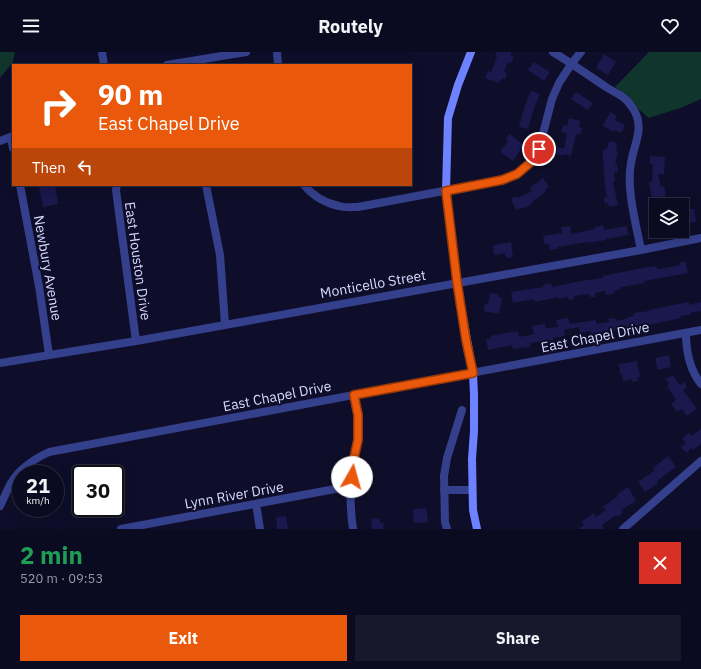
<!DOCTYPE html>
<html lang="en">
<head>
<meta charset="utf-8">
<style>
	:root { --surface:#0a0a20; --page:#18182d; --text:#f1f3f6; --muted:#999aa5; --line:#2a2b3e; --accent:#ea580c }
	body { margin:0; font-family:"IBM Plex Sans",sans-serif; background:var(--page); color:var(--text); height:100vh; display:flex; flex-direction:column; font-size:15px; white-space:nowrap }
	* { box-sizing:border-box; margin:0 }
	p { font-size:13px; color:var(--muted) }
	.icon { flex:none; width:22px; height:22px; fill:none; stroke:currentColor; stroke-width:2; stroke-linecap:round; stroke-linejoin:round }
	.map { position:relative; height:477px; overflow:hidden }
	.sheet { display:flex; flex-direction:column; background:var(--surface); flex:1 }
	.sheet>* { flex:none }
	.banner { position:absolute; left:12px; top:12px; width:400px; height:122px; border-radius:0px; box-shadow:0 4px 16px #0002,0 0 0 1px var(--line); background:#ea580c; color:#fff; overflow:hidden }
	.tools { position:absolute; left:649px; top:146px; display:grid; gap:8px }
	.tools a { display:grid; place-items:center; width:40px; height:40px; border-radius:0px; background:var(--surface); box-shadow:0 4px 16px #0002,0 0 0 1px var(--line); font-size:20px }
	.speed { position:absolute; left:12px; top:413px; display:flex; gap:8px; font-size:20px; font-weight:700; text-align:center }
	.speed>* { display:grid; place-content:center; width:52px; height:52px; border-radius:50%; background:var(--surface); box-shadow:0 4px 16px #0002,0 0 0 1px var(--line); line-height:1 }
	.speed small { font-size:10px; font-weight:400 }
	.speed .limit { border:2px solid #111; border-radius:6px; background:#fff; color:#111 }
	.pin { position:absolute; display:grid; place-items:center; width:34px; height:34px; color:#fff; margin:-17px; border:2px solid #fff; border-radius:50%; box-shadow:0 1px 4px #0007 }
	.me { position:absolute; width:44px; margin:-22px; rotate:7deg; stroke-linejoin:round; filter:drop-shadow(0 0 3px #0008) }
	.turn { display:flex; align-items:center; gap:14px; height:84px; padding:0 20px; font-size:18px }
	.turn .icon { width:52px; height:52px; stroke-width:2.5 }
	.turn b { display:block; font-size:28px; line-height:34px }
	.then { display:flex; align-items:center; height:38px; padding:0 20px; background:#0003; gap:8px; font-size:15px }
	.round { display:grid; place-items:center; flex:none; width:42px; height:42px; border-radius:0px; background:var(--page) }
	.headline { display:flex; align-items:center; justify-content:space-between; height:68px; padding:0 20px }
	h1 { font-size:24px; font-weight:800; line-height:30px; color:#1e9e55 }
	.primary-button { display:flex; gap:8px; margin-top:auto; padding:8px 20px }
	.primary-button a { flex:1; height:46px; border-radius:0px; background:var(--accent); color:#fff; font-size:16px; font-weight:800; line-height:46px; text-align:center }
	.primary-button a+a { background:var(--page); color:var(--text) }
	header { display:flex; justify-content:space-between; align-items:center; height:52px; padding:0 20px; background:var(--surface); font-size:18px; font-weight:800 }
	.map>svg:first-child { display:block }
	.green { fill:#10352d }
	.building { fill:#1a184d }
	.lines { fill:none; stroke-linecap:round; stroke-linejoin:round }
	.street { stroke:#35408d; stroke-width:8 }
	.secondary { stroke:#6e82ff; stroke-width:8 }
	.route-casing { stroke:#983908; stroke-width:10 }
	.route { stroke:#ea580c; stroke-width:7 }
	.labels { text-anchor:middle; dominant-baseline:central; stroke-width:4; stroke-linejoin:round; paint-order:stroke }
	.street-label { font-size:14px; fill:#d7d9ff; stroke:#0e0e2a }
</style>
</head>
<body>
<header><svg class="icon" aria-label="menu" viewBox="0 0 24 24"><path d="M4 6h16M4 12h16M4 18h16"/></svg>Routely<svg class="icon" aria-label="heart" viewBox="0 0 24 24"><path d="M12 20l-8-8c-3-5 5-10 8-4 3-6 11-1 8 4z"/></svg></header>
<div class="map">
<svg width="701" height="477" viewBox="0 0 701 477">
	<rect width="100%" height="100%" fill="#0e0e2a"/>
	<!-- green -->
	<path class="green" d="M0 0H15L13 10 0 26Z
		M649 0H701V47L683 55 649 66 636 55 627 43 615 35Z"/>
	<!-- building -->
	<path class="building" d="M497 0H512L510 3 514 5 511 11 508 10 504 20 507 21 505 27 502 26 499 31 485 26 488 19 491 20 497 5 495 4Z
		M604 2 616 10 608 23 596 16Z
		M534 10 550 20 544 29 528 18Z
		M531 39 540 42 532 62 528 77 519 75 523 59Z
		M576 40 593 51 588 58 571 47Z
		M610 60 617 64 615 68 625 73 621 81 615 78 614 80 603 74Z
		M569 66 580 69 579 75 582 76 580 83 576 82 571 104 564 102 563 104 556 102 557 95 564 97 567 82 561 80 563 73 567 74Z
		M509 82 524 93 513 109 500 100 508 89 506 87Z
		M609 89 617 91 616 99 618 100 615 112H617L618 120H614L615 130H613L618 153 609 155 608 151 605 152 604 146 607 145 605 135 603 105H602L604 97H607Z
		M650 104 665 105 664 122H658L661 135 664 134 666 144 652 146 649 130H652L653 112H650Z
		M543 126 549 135 545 138 546 140 531 151 532 152 521 157 520 156 516 158 511 146 517 144 518 146 532 139 530 136Z
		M51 133H55L58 152 43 155 39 135Z
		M688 155V157H694L696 170 682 172V156Z
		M603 173 604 178 627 174 628 183 605 187 606 188 587 191V190L557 195 558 197 550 198 549 192 545 193 543 184 562 181 561 175 570 174 571 182 595 177V175Z
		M511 190 513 205 506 206 505 201 494 203 493 193Z
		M685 209 688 221 644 229 645 231 620 235V237L614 239V242L606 243 605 239 595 241V245H590L589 242 573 244 574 247 569 248 568 245 558 247V245L535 250 534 247 513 251 511 240 543 235V233L551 231 552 235 581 229 603 226V224L642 216 657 214V217L665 216 680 213 679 211Z
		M490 241 498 242V245L502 246 499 262 484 259 485 252H488Z
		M689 250V253L701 250V259L690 261 691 263 680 264 681 266 639 275 638 273 623 275 624 277 591 282 590 279 580 281 579 275 564 278 565 284 553 286V288L530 291V295L513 297 512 293 488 298 486 287H491L490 284 518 279 519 285 534 282 532 274 545 272 546 276 558 275 556 268 568 266 570 272 596 268V272L609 270 608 267 615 266 616 269 626 267V266L634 264V261L649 259V258Z
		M669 303 671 315 658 318 655 306Z
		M637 309 640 325H637L638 329 632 330V327L623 329 622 322H620L619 312Z
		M673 323 680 333 684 330 687 335 683 338 697 357 687 364 682 357 677 360 671 352 676 348 667 334 669 332 666 327Z
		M701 377V392L693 398 692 396 686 401 681 395 686 391 682 386 689 381 691 384Z
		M668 404 676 415 657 429 658 431 645 440 638 430 655 418 653 416Z
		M628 435 636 449 621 458 623 460 618 465 616 463 602 473 604 477H578L584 473 582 469 594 461 596 465 606 458 603 455 618 444 617 442Z
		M426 456 428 470 414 471 413 457Z
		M286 464 288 477H277L276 465Z
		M379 466 380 471 383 470 384 477H372L371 467Z"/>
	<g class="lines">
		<!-- street -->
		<path class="street" d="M102 0 104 13
			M277 0 278 13
			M553 0C571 11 588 23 606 35 617 42 624 43 632 55 646 75 634 91 631 111 626 136 636 172 641 198
			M167 13 246 0
			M11 85 13 96
			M0 89 13 84
			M20 133 39 234 49 303
			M117 133 116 138 136 289
			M206 133 220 203 225 272
			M304 133C313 144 325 151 339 154 345 156 352 155 358 155L502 128 517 122 531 111 539 97 552 47 559 31 572 11 581 0
			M686 281C686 298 690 318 701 332
			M0 311 136 289 641 198 701 186
			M444 438H472
			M256 452 260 477
			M0 454C4 446 7 438 11 431 19 417 34 407 49 400L701 278
			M121 477 351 434
			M353 477C350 457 350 436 352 416 353 407 356 398 357 388 359 372 357 359 354 343
			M447 477 445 470 444 424 447 406 462 358
			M623 477 701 409"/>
		<!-- secondary -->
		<path class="secondary" d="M471 0 458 33 448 66 446 139 457 230 467 288 473 321 474 343V379L472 407 473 458 477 477"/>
	</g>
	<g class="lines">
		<!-- route casing -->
		<g class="route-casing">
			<path id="route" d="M352 425V415L358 388V363L354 343 473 321 466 288 457 230 446 139 502 128 517 122 530 111 539 97"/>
		</g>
		<!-- route -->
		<use href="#route" class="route"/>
	</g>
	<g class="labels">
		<!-- street labels -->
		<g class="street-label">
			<text transform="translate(138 209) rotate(82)">East Houston Drive</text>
			<text transform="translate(48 216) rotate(80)">Newbury Avenue</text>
			<text transform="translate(373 232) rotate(-10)">Monticello Street</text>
			<text transform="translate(595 285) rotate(-11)">East Chapel Drive</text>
			<text transform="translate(277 344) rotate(-11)">East Chapel Drive</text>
			<text transform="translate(234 443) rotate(-10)">Lynn River Drive</text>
		</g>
	</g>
</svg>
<div class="tools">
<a><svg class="icon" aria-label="layers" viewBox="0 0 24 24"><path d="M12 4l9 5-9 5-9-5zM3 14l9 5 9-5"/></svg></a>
</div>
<div class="speed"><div>21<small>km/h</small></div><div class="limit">30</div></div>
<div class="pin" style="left:539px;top:97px;background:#d93025"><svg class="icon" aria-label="arrive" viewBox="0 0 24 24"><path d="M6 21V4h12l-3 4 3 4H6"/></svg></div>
<svg class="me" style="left:352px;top:425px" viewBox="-20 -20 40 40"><circle r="19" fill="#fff"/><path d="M0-13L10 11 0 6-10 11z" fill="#ea580c"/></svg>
<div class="banner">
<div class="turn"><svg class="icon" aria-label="right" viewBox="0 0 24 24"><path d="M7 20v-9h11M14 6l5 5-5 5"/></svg><div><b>90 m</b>East Chapel Drive</div></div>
<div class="then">Then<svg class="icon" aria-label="left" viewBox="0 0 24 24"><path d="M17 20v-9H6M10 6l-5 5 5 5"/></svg></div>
</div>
</div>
<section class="sheet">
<div class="headline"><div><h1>2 min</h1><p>520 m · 09:53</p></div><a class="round" style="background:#d93025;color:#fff"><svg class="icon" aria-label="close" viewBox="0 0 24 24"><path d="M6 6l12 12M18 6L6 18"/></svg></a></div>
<div class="primary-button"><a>Exit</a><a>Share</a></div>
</section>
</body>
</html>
